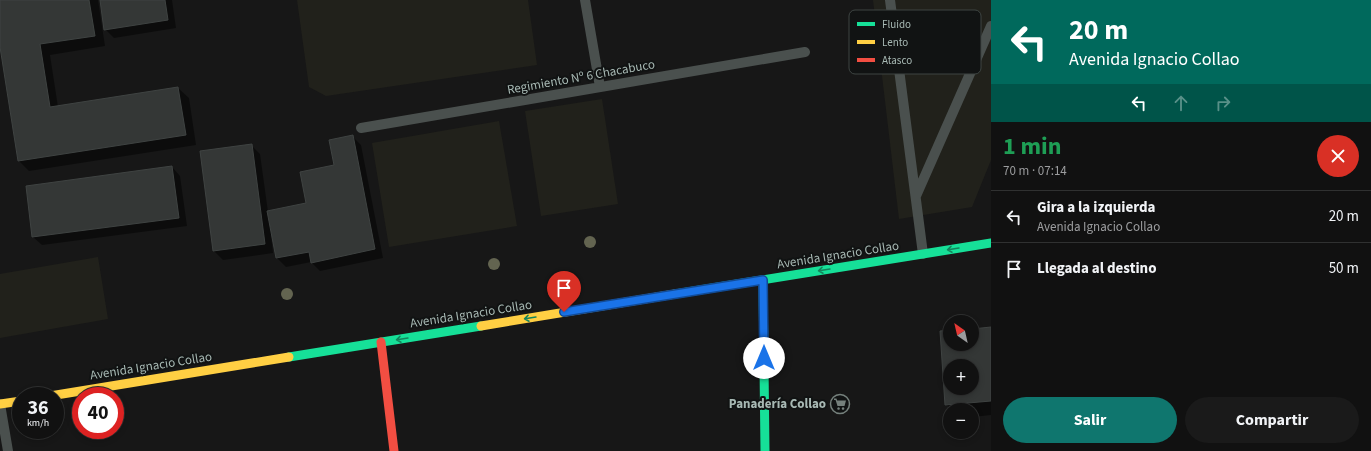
<!DOCTYPE html>
<html lang="es">
<head>
<meta charset="utf-8">
<style>
	:root { --surface:#111; --page:#1a1a1a; --text:#f1f3f6; --muted:#9c9d9f; --line:#303131; --accent:#0f766e }
	body { margin:0; font-family:"Source Sans 3",sans-serif; background:var(--page); color:var(--text); height:100vh; display:flex; flex-direction:column; font-size:15px; white-space:nowrap }
	* { box-sizing:border-box; margin:0 }
	p { font-size:13px; color:var(--muted) }
	.icon { flex:none; width:22px; height:22px; fill:none; stroke:currentColor; stroke-width:2; stroke-linecap:round; stroke-linejoin:round }
	.map { position:relative; flex:1; overflow:hidden }
	.details { display:flex; flex-direction:column; background:var(--surface); width:380px }
	.details>* { flex:none }
	.banner { background:#00695c; color:#fff; overflow:hidden }
	.needle { width:26px; rotate:326deg }
	.buttons { position:absolute; left:943px; top:315px; display:grid; gap:8px }
	.buttons a { display:grid; place-items:center; width:36px; height:36px; border-radius:50%; background:var(--surface); box-shadow:0 2px 6px #0003,0 0 0 1px var(--line); font-size:20px }
	.speed { position:absolute; left:12px; top:387px; display:flex; gap:8px; font-size:20px; font-weight:700; text-align:center }
	.speed>* { display:grid; place-content:center; width:52px; height:52px; border-radius:50%; background:var(--surface); box-shadow:0 2px 6px #0003,0 0 0 1px var(--line); line-height:1 }
	.speed small { font-size:10px; font-weight:400 }
	.speed .limit { border:6px solid #d22; background:#fff; color:#111 }
	.pin { position:absolute; display:grid; place-items:center; width:34px; height:34px; color:#fff; margin:-41px -17px; border-radius:50% 50% 50% 0; rotate:-45deg; box-shadow:0 0 4px #0007 }
	.pin .icon { rotate:45deg }
	.me { position:absolute; width:44px; margin:-22px; rotate:0deg; stroke-linejoin:round; filter:drop-shadow(0 0 3px #0008) }
	.turn { display:flex; align-items:center; gap:14px; height:84px; padding:0 12px; font-size:18px }
	.turn .icon { width:52px; height:52px; stroke-width:2.5 }
	.turn b { display:block; font-size:28px; line-height:34px }
	.lanes { display:flex; align-items:center; height:38px; padding:0 12px; background:#0003; justify-content:center; gap:20px; direction:ltr }
	.lanes .off { opacity:.35 }
	.round { display:grid; place-items:center; flex:none; width:42px; height:42px; border-radius:21px; background:var(--page) }
	.overview { display:flex; align-items:center; justify-content:space-between; height:68px; padding:0 12px }
	h1 { font-size:24px; font-weight:700; line-height:30px; color:#1e9e55 }
	.cta { display:flex; gap:8px; margin-top:auto; padding:8px 12px }
	.cta a { flex:1; height:46px; border-radius:24px; background:var(--accent); color:#fff; font-size:16px; font-weight:700; line-height:46px; text-align:center }
	.cta a+a { background:var(--page); color:var(--text) }
	ul { padding:0; list-style:none }
	li { display:flex; align-items:center; gap:12px; height:52px; padding:0 12px; border-top:1px solid var(--line) }
	li div { flex:1 }
	li b { display:block; font-size:15px }
	li em { font-style:normal }
	main { display:flex; flex:1; min-height:0 }
	.map>svg:first-child { display:block }
	.green { fill:#21211b }
	.shadow { fill:#0007; fill-rule:evenodd }
	.building { fill:#343736; stroke:#3f4342; fill-rule:evenodd }
	.lines { fill:none; stroke-linecap:round; stroke-linejoin:round }
	.lane { stroke:#4a504e; stroke-width:10 }
	.fast { stroke:#16e098; stroke-width:9 }
	.slow { stroke:#ffcf43; stroke-width:9 }
	.jam { stroke:#f24e42; stroke-width:9 }
	.tree { fill:#636450 }
	.oneway { stroke:#14845c }
	.route-casing { stroke:#114b97; stroke-width:10 }
	.route { stroke:#1a73e8; stroke-width:7 }
	.labels { text-anchor:middle; dominant-baseline:central; stroke-width:4; stroke-linejoin:round; paint-order:stroke }
	.street-label { font-size:13px; fill:#a7b8b3; stroke:#111313 }
	.poi-label { font-size:13px; font-weight:bold; fill:#a7b8b3; stroke:#111313; text-anchor:end }
	.key { fill:#111313; stroke:#3e4543; stroke-width:1 }
	.key-label { font-size:11px; fill:#a7b8b3 }
</style>
</head>
<body>
<main>
<div class="map">
<svg width="991" height="451" viewBox="0 0 991 451">
	<rect width="100%" height="100%" fill="#171717"/>
	<!-- green -->
	<path class="green" d="M297 0H528L537 65 326 96 309 87Z
		M873 0H991V160L972 207 899 219Z
		M602 99 618 204 541 216 525 111Z
		M499 121 517 226 389 247 372 143Z
		M98 257 108 319 0 338V274Z"/>
	<!-- shadow -->
	<path class="shadow" d="M0 0H98L105 46 50 55 58 107 178 88 189 98 196 145 29 171 19 161 0 40Z
		M101 0H172L176 28 114 38 105 29Z
		M352 136 361 145 383 258 320 271 311 262 286 267 277 258 272 234 271 235 273 253 223 260 214 251 201 152 251 145 260 154 268 212 307 204 335 166Z
		M172 167 180 176 187 226 42 245 33 237Z
		M991 328V415L972 417V410H952L946 404 950 331V344H972V330ZM950 366H972V388H950Z"/>
	<!-- building -->
	<path class="building" d="M0 0H89L95 36 40 44 50 107 178 87 186 135 18 161 0 47Z
		M100 0H165L168 20 104 30Z
		M353 135 375 249 311 263 309 252 276 258 267 211 306 203 300 172 334 165 329 140Z
		M252 144 265 244 213 251 200 151Z
		M172 166 179 218 32 237 26 186Z
		M991 327V401L945 405 940 331 950 330V344H972V329ZM950 366H972V388H950Z"/>
	<g class="lines">
		<!-- lane -->
		<path class="lane" d="M585 0 600 87
			M890 0 923 254
			M361 128 805 52
			M916 196 991 26
			M0 404 8 451"/>
		<!-- fast -->
		<path class="fast" d="M763 280 765 451
			M675 294 991 243
			M289 357 481 326"/>
		<!-- slow -->
		<path class="slow" d="M481 326 675 294
			M50 396 289 357
			M0 404 21 401"/>
		<!-- jam -->
		<path class="jam" d="M381 342 394 451"/>
	</g>
	<!-- trees -->
	<g class="tree">
		<circle cx="590" cy="242" r="6"/>
		<circle cx="494" cy="264" r="6"/>
		<circle cx="287" cy="294" r="6"/>
	</g>
	<!-- one-way arrows -->
	<defs><path id="oneway-shaft" d="M-6 0H5M1.5-3L5.5 0L1.5 3" fill="none" stroke-width="1.6" stroke-linecap="round" stroke-linejoin="round"/></defs>
	<g class="oneway">
		<use href="#oneway-shaft" transform="translate(953 249) rotate(171)"/>
		<use href="#oneway-shaft" transform="translate(824 270) rotate(171)"/>
		<use href="#oneway-shaft" transform="translate(530 318) rotate(171)"/>
		<use href="#oneway-shaft" transform="translate(402 339) rotate(171)"/>
	</g>
	<g class="lines">
		<!-- route casing -->
		<g class="route-casing">
			<path id="route" d="M564 312 763 280 764 358"/>
		</g>
		<!-- route -->
		<use href="#route" class="route"/>
	</g>
	<!-- icons -->
	<defs>
		<g id="supermarket-ring" transform="scale(1)"><circle r="9.5" fill="#111313" stroke="#75807c" stroke-width="1.5"/><path d="M-6-5.5h2.5l.6 2H6L4.5 2H-2.5L-4.4-4H-6ZM-1.5 3.2a1.3 1.3 0 1 0 .1 0ZM3 3.2a1.3 1.3 0 1 0 .1 0Z" fill="#75807c"/></g>
	</defs>
	<g fill-rule="evenodd">
		<use href="#supermarket-ring" x="840" y="404"/>
	</g>
	<g class="labels">
		<!-- street labels -->
		<g class="street-label">
			<text transform="translate(581 77) rotate(-10)">Regimiento Nº 6 Chacabuco</text>
			<text transform="translate(838 255) rotate(-9)">Avenida Ignacio Collao</text>
			<text transform="translate(471 314) rotate(-9)">Avenida Ignacio Collao</text>
			<text transform="translate(151 366) rotate(-9)">Avenida Ignacio Collao</text>
		</g>
		<!-- poi labels -->
		<g class="poi-label">
			<text x="826" y="404">Panadería Collao</text>
		</g>
	</g>
	<!-- legend -->
	<rect x="849" y="10" width="132" height="64" rx="6" class="key"/>
	<rect x="857" y="22" width="18" height="4" fill="#16e098"/>
	<rect x="857" y="40" width="18" height="4" fill="#ffcf43"/>
	<rect x="857" y="58" width="18" height="4" fill="#f24e42"/>
	<g class="key-label">
		<text x="882" y="28">Fluido</text>
		<text x="882" y="46">Lento</text>
		<text x="882" y="64">Atasco</text>
	</g>
</svg>
<div class="buttons">
<a><svg class="needle" viewBox="-14 -14 28 28"><path d="M0-13l5 13h-10z" fill="#e53935"/><path d="M0 13l5-13h-10z" fill="#9c9d9f"/></svg></a>
<a>+</a>
<a>−</a>
</div>
<div class="speed"><div>36<small>km/h</small></div><div class="limit">40</div></div>
<div class="pin" style="left:564px;top:312px;background:#d93025"><svg class="icon" aria-label="arrive" viewBox="0 0 24 24"><path d="M6 21V4h12l-3 4 3 4H6"/></svg></div>
<svg class="me" style="left:764px;top:358px" viewBox="-20 -20 40 40"><circle r="19" fill="#fff"/><path d="M0-13L10 11 0 6-10 11z" fill="#1a73e8"/></svg>
</div>
<section class="details">
<div class="banner">
<div class="turn"><svg class="icon" aria-label="left" viewBox="0 0 24 24"><path d="M17 20v-9H6M10 6l-5 5 5 5"/></svg><div><b>20 m</b>Avenida Ignacio Collao</div></div>
<div class="lanes"><svg class="icon" aria-label="left" viewBox="0 0 24 24"><path d="M17 20v-9H6M10 6l-5 5 5 5"/></svg><svg class="icon off" aria-label="ahead" viewBox="0 0 24 24"><path d="M12 20V5M6 11l6-6 6 6"/></svg><svg class="icon off" aria-label="right" viewBox="0 0 24 24"><path d="M7 20v-9h11M14 6l5 5-5 5"/></svg></div>
</div>
<div class="overview"><div><h1>1 min</h1><p>70 m · 07:14</p></div><a class="round" style="background:#d93025;color:#fff"><svg class="icon" aria-label="close" viewBox="0 0 24 24"><path d="M6 6l12 12M18 6L6 18"/></svg></a></div>
<ul>
<li><svg class="icon" aria-label="left" viewBox="0 0 24 24"><path d="M17 20v-9H6M10 6l-5 5 5 5"/></svg><div><b>Gira a la izquierda</b><p>Avenida Ignacio Collao</p></div><em>20 m</em></li>
<li><svg class="icon" aria-label="arrive" viewBox="0 0 24 24"><path d="M6 21V4h12l-3 4 3 4H6"/></svg><div><b>Llegada al destino</b></div><em>50 m</em></li>
</ul>
<div class="cta"><a>Salir</a><a>Compartir</a></div>
</section>
</main>
</body>
</html>
